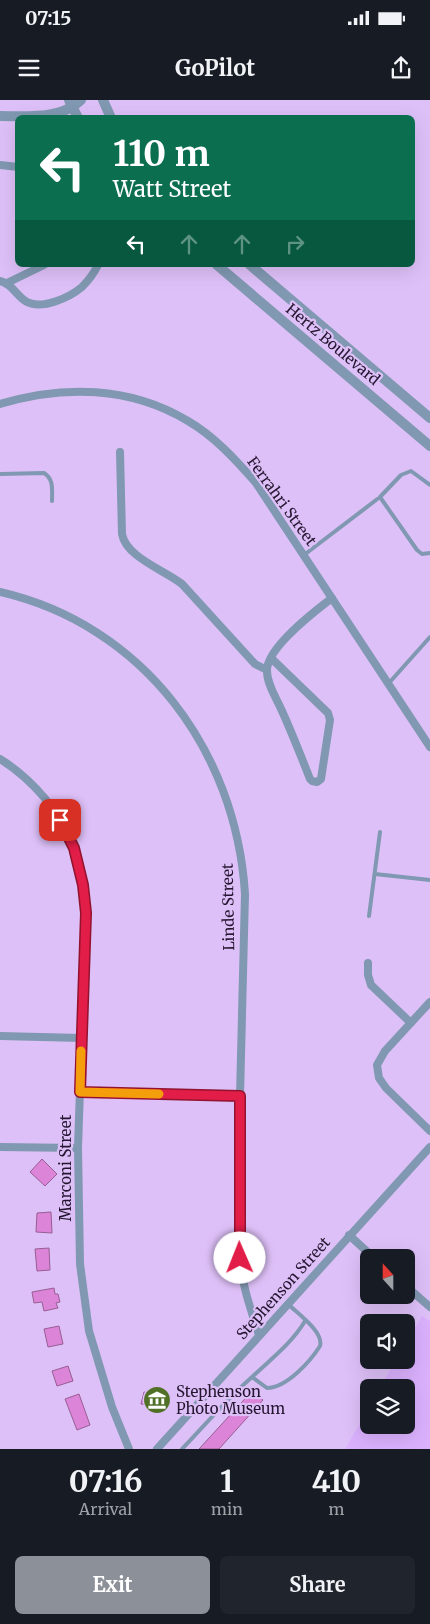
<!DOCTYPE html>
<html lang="en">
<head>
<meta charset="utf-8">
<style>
	:root { --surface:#171b24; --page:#20242c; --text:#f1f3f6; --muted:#9ea1a6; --accent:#8c9099 }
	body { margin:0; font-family:Merriweather,serif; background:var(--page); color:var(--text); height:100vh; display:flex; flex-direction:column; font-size:19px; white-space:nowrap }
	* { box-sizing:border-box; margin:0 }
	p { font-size:16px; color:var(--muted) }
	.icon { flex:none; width:28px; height:28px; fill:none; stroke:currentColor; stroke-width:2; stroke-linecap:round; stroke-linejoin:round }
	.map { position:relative; height:1349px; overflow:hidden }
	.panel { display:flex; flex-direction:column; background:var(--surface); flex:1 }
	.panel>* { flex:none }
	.hud { position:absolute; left:15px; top:15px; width:400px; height:152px; border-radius:8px; box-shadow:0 5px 20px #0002; background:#0b6e4f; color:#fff; overflow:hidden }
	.needle { width:32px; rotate:339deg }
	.tools { position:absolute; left:360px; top:1149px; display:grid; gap:10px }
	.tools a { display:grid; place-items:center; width:55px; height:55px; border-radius:8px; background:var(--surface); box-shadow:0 5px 20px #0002; font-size:25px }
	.pin { position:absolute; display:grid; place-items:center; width:42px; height:42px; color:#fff; margin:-21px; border-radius:10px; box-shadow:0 2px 8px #0006 }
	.me { position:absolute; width:55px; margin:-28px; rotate:359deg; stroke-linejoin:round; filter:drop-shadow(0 0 4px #0008) }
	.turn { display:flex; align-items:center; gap:18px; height:105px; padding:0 15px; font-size:22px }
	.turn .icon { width:65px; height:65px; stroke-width:2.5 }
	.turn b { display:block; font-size:35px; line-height:42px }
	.lanes { display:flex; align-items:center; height:48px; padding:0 15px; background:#0003; justify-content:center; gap:25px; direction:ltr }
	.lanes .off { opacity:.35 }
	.eta { display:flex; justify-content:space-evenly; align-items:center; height:85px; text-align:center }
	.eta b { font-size:30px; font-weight:700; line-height:35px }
	.action { display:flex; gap:10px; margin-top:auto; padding:10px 15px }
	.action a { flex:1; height:58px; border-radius:8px; background:var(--accent); color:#fff; font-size:20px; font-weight:700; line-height:58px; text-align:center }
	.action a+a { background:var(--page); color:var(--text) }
	.status { display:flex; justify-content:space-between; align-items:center; height:35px; padding:0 25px; background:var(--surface); direction:ltr }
	.status svg { height:14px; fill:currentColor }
	header { display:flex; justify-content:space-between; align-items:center; height:65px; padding:0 15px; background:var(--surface); font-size:22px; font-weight:700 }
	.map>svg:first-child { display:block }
	.built { fill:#dbb1fe }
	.building { fill:#dc84d7; stroke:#975e93 }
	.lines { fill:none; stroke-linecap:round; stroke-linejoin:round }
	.service { stroke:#8098b1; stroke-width:4 }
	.minor { stroke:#8098b1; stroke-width:8 }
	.tertiary { stroke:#8098b1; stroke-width:10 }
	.route-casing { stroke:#92132f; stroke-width:12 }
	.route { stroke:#e11d48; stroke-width:9 }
	.slow { stroke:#f59e0b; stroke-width:9 }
	.labels { text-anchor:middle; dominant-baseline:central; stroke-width:4.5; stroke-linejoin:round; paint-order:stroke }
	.street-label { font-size:15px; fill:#251630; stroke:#dec0f8 }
	.poi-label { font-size:15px; fill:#251630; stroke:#dec0f8; text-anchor:start }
</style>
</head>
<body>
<div class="status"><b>07:15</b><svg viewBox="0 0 49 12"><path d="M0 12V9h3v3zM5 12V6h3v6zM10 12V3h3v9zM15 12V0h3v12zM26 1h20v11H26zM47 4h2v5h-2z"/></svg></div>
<header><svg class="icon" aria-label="menu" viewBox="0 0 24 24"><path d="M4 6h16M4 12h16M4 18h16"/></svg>GoPilot<svg class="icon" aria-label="share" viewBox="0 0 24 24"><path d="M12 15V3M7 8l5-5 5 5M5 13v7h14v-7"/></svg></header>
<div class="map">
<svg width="430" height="1349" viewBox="0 0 430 1349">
	<rect width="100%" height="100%" fill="#dec0f8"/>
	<!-- built -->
	<path class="built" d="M422 1216 430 1221V1349H345L369 1308V1325H406V1288L380 1287 396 1260H406V1243Z"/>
	<!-- building -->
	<path class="building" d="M42 1059 57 1074 45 1086 30 1072Z
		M51 1112 52 1133 36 1132 37 1113Z
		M49 1148 50 1170 37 1171 35 1149Z
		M54 1188 55 1194H58L60 1202 56 1203 58 1208 44 1211 42 1202 34 1203 32 1192Z
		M59 1226 63 1244 48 1247 44 1229Z
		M68 1266 73 1281 57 1286 52 1271Z
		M252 1291 263 1300 219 1349H199Z
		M144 1292 157 1295 158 1292 166 1294 162 1310 155 1308V1306L141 1304Z
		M79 1294 90 1325 77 1330 65 1299Z"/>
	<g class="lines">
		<!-- service -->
		<path class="service" d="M0 374 44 373C54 379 52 390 52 401
			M380 397 417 450 422 454 430 453
			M304 455 380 397 401 375 411 371 430 385
			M389 583 430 537
			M375 774 430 780
			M369 816 380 732
			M252 1277 267 1288C286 1288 310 1262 320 1246 324 1232 298 1214 288 1204
			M182 1349C205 1325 227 1299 252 1277 271 1259 292 1243 305 1221"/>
		<!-- minor -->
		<path class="minor" d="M0 65 18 67
			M0 181C13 184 16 196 27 202 43 210 70 197 82 187 88 181 94 173 98 165
			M7 183 44 165
			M0 304C63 285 130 286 188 321 214 336 236 360 256 383L430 647
			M120 352 122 434C126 457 164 470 182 484L255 564 267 570
			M0 492C143 525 236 650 245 794L240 996 239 1147C240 1178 249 1205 259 1235
			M271 558 328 613 330 620 321 679 317 682 312 681 310 679C301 656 292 633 282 611 277 599 267 585 267 571 266 548 315 511 332 498
			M0 659C31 678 63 714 75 749 81 770 84 792 86 813L78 1048 80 1164 89 1231 112 1307 129 1349
			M368 863V875L371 885 411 923
			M430 902 385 951 377 965 379 978 386 988 430 1031
			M0 936 81 938
			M79 992 240 996
			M0 1047 78 1048
			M349 1135 374 1158
			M406 1186 430 1207
			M157 1349 430 1047"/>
		<!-- tertiary -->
		<path class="tertiary" d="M69 0 78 18
			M103 0 111 18
			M0 16C26 16 61 20 81 0
			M217 165 430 346
			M250 165 430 318"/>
	</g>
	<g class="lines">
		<!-- route casing -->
		<g class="route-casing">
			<path id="route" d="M60 720 74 748 83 785 86 813 80 992 240 996V1158"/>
		</g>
		<!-- route -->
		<use href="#route" class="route"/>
		<!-- slow -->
		<path class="slow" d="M81 951 80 992 159 994"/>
	</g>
	<!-- icons -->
	<defs>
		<g id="museum-disc" transform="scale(1.4375)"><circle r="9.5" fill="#517027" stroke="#dec0f8"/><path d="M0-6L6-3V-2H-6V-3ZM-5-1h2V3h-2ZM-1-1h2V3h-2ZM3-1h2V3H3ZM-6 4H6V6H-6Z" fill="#fff"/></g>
	</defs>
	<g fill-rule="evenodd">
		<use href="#museum-disc" x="157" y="1300"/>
	</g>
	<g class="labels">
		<!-- street labels -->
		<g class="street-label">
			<text transform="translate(333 244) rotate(40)">Hertz Boulevard</text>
			<text transform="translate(282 401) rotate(54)">Ferrahri Street</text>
			<text transform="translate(228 807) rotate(-91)">Linde Street</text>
			<text transform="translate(65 1068) rotate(-90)">Marconi Street</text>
			<text transform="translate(283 1188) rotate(-48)">Stephenson Street</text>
		</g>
		<!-- poi labels -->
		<g class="poi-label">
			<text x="176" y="1291">Stephenson<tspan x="176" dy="17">Photo Museum</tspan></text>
		</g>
	</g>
</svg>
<div class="tools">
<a><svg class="needle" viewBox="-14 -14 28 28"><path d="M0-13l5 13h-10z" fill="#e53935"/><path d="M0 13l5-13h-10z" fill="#9ea1a6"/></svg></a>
<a><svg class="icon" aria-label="sound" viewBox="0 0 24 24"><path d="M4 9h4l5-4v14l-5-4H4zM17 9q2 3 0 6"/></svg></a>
<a><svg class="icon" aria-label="layers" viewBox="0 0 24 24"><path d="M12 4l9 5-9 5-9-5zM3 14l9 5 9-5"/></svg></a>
</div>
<div class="pin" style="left:60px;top:720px;background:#d93025"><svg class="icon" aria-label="arrive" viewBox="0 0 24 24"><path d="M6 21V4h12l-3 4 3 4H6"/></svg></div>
<svg class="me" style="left:240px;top:1158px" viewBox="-20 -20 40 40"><circle r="19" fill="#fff"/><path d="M0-13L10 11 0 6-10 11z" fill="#e11d48"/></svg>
<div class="hud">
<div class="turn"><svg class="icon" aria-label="left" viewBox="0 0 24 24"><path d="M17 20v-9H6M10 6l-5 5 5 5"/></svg><div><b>110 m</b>Watt Street</div></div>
<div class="lanes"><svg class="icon" aria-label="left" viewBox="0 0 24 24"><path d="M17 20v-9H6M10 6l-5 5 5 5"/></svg><svg class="icon off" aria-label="ahead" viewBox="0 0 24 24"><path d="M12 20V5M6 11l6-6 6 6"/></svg><svg class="icon off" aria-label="ahead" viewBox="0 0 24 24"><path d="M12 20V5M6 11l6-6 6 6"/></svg><svg class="icon off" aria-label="right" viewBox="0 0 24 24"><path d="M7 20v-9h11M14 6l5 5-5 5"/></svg></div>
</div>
</div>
<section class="panel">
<div class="eta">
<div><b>07:16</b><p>Arrival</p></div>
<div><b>1</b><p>min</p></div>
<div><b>410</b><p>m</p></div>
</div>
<div class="action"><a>Exit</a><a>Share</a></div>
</section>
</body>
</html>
